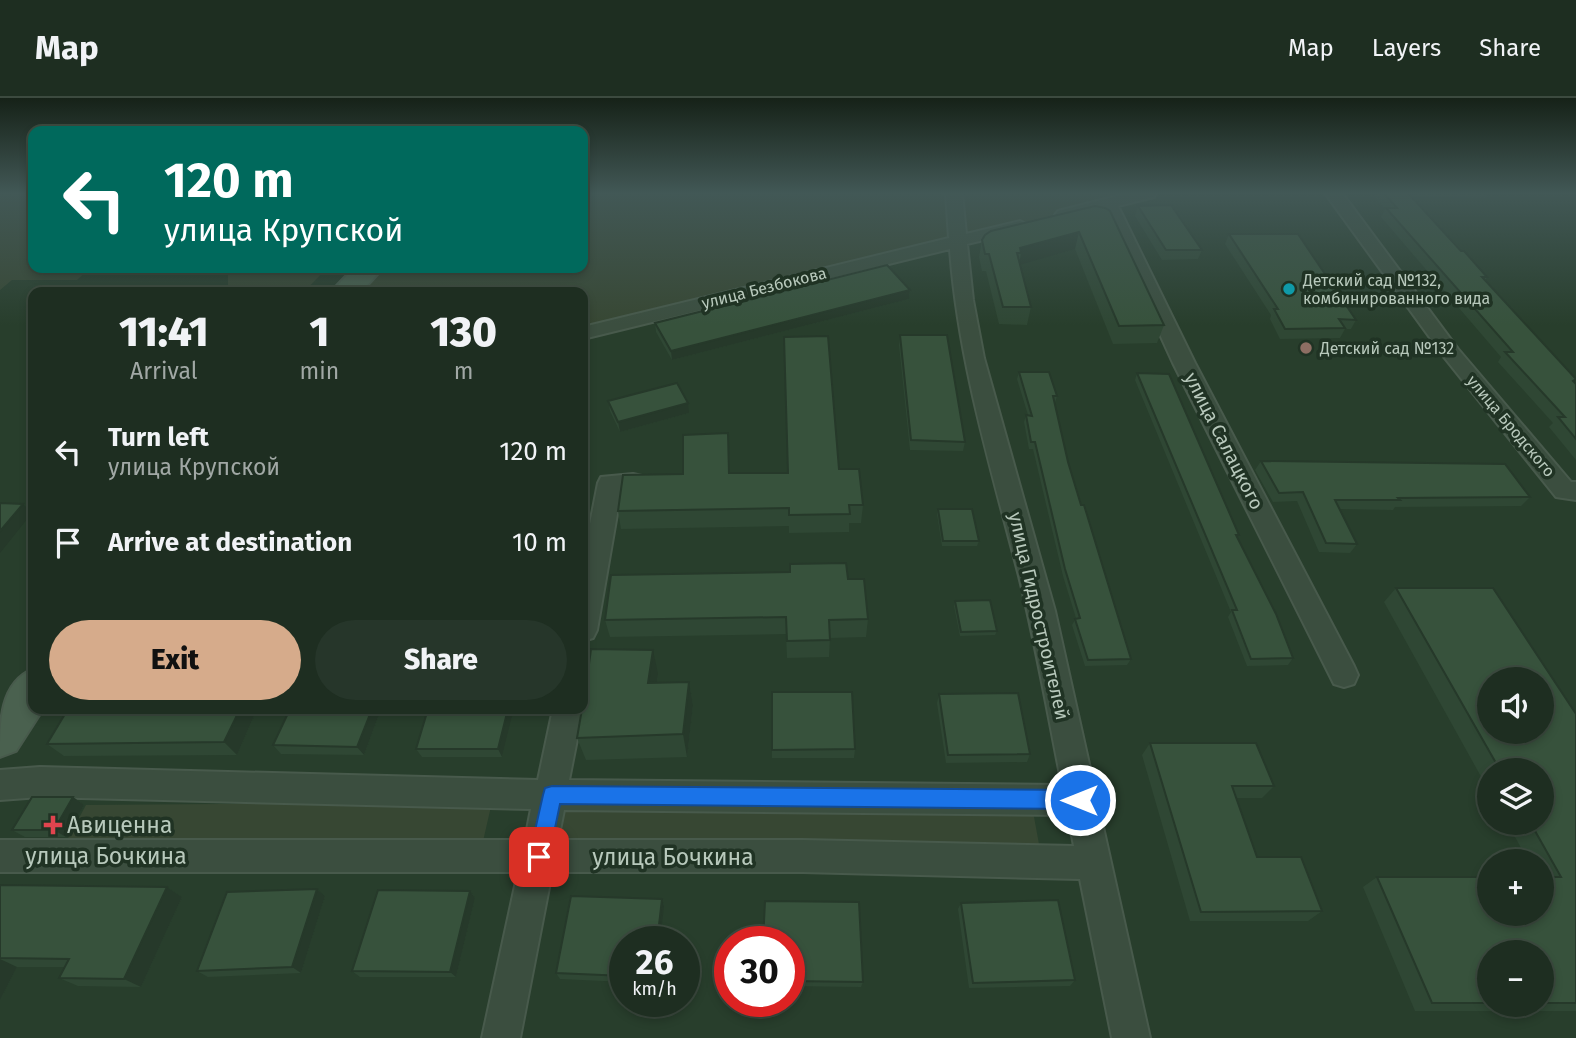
<!DOCTYPE html>
<html lang="en">
<head>
<meta charset="utf-8">
<style>
	:root { --surface:#1e2e21; --page:#26362a; --text:#f1f3f6; --muted:#a1a8a5; --line:#3c4a3f; --accent:#d6ab8b }
	body { margin:0; font-family:"Fira Sans",sans-serif; background:var(--page); color:var(--text); height:100vh; display:flex; flex-direction:column; font-size:26px; white-space:nowrap }
	* { box-sizing:border-box; margin:0 }
	p { font-size:23px; color:var(--muted) }
	.icon { flex:none; width:38px; height:38px; fill:none; stroke:currentColor; stroke-width:2; stroke-linecap:round; stroke-linejoin:round }
	.map { position:relative; flex:1; overflow:hidden }
	.details { position:absolute; left:28px; top:189px; width:560px; height:427px; display:flex; flex-direction:column; background:var(--surface); border-radius:14px; box-shadow:0 4px 10px #0003,0 0 0 2px var(--line) }
	.details>* { flex:none }
	.guide { position:absolute; left:28px; top:28px; width:560px; height:147px; border-radius:14px; box-shadow:0 4px 10px #0003,0 0 0 2px var(--line); background:#00695c; color:#fff; overflow:hidden }
	.fabs { position:absolute; left:1477px; top:569px; display:grid; gap:14px }
	.fabs a { display:grid; place-items:center; width:77px; height:77px; border-radius:50%; background:var(--surface); box-shadow:0 4px 10px #0003,0 0 0 2px var(--line); font-size:35px }
	.speed { position:absolute; left:609px; top:828px; display:flex; gap:14px; font-size:35px; font-weight:700; text-align:center }
	.speed>* { display:grid; place-content:center; width:91px; height:91px; border-radius:50%; background:var(--surface); box-shadow:0 4px 10px #0003,0 0 0 2px var(--line); line-height:1 }
	.speed small { font-size:18px; font-weight:400 }
	.speed .limit { border:10px solid #d22; background:#fff; color:#111 }
	.pin { position:absolute; display:grid; place-items:center; width:60px; height:60px; color:#fff; margin:-30px; border-radius:14px; box-shadow:0 4px 10px #0006 }
	.me { position:absolute; width:77px; margin:-38px; rotate:270deg; stroke-linejoin:round; filter:drop-shadow(0 0 5px #0008) }
	.turn { display:flex; align-items:center; gap:24px; height:147px; padding:0 21px; font-size:32px }
	.turn .icon { width:91px; height:91px; stroke-width:2.5 }
	.turn b { display:block; font-size:49px; line-height:60px }
	.eta { display:flex; justify-content:space-evenly; align-items:center; height:119px; text-align:center }
	.eta b { font-size:42px; font-weight:800; line-height:49px }
	.action { display:flex; gap:14px; margin-top:auto; padding:14px 21px }
	.action a { flex:1; height:80px; border-radius:42px; background:var(--accent); color:#111; font-size:28px; font-weight:800; line-height:80px; text-align:center }
	.action a+a { background:var(--page); color:var(--text) }
	ul { padding:0; list-style:none }
	li { display:flex; align-items:center; gap:21px; height:91px; padding:0 21px }
	li div { flex:1 }
	li b { display:block; font-size:26px }
	li em { font-style:normal }
	header { display:flex; align-items:center; gap:42px; box-sizing:border-box; height:98px; padding:0 35px; background:var(--surface); border-bottom:2px solid var(--line) }
	header strong { font-size:33px }
	nav { display:flex; gap:38px; margin-inline-start:auto; font-size:24px }
	.map>svg:first-child { display:block }
	.green { fill:#374733 }
	.lines { fill:none; stroke-linecap:round; stroke-linejoin:round }
	.minor-casing { stroke:#485a4c; stroke-width:4 }
	.secondary-casing { stroke:#485a4c; stroke-width:4 }
	.minor { fill:#3b4e3f; fill-rule:evenodd }
	.secondary { fill:#4a614f; fill-rule:evenodd }
	.wall { fill:#2f4734; fill-rule:evenodd }
	.shaded-wall { fill:#26392a }
	.building { fill:#37523c; stroke:#26392a; stroke-width:2; fill-rule:evenodd }
	.route { fill:#1a73e8; stroke:#114b97; stroke-width:2 }
	.culture-dot { fill:#0f9aa8; stroke:#203324; stroke-width:2.5 }
	.education-dot { fill:#8d6e63; stroke:#203324; stroke-width:2.5 }
	.health-dot { fill:#e0444e; stroke:#203324; stroke-width:2.5 }
	.labels { text-anchor:middle; dominant-baseline:central; stroke-width:7; stroke-linejoin:round; paint-order:stroke }
	.far-poi-label { font-size:16px; fill:#b8c9bc; stroke:#203324; text-anchor:start }
	.far-street-label { font-size:16px; fill:#b8c9bc; stroke:#203324 }
	.street-label { font-size:19px; fill:#b8c9bc; stroke:#203324 }
	.near-poi-label { font-size:23px; fill:#b8c9bc; stroke:#203324; text-anchor:start }
	.near-street-label { font-size:23px; fill:#b8c9bc; stroke:#203324 }
</style>
</head>
<body>
<header>
<strong>Map</strong>
<nav><a>Map</a><a>Layers</a><a>Share</a></nav>
</header>
<div class="map">
<svg width="1576" height="940" viewBox="0 0 1576 940">
	<rect width="100%" height="100%" fill="#283e2c"/>
	<!-- green -->
	<path class="green" d="M0 95H33V170H90L77 182H12L0 192Z
		M583 95H1148L583 236V194H345L369 170H583Z
		M228 170H327L304 194H228Z
		M492 704 481 752 60 755 86 707Z
		M1032 708 1041 757 556 760 564 710Z"/>
	<g class="lines">
		<!-- minor casing -->
		<g class="minor-casing">
			<path id="minor" d="M946 95H962L966 136 1020 123 1029 128 1026 132 967 146 973 202 984 260 1055 513 1150 940H1112L1080 781 803 774H552L520 940H482L518 774H0V742H525L531 711 40 699 0 702V672L40 669 538 682 553 611H583L569 682 1062 687C1048 617 1036 547 1019 478 991 370 958 262 950 151L583 241V229L949 140ZM564 712 1068 717 1074 748 803 742H558Z
				M1129 95H1156L1154 99 1118 108 1195 265 1354 568 1358 577 1354 586 1344 589 1334 586 1173 265 1103 112 1064 122 1055 117 1058 113Z
				M1325 95H1342L1458 251 1571 384H1576V402L1556 399 1444 259Z
				M633 376 642 378 645 384 642 390 621 393 597 532 593 540 583 543V462L598 385 601 379Z"/>
		</g>
		<!-- secondary casing -->
		<g class="secondary-casing">
			<path id="secondary" d="M354 170H383L361 194H331Z
				M33 571V611H43L16 653 0 659C0 623 0 585 33 571Z"/>
		</g>
		<!-- minor -->
		<use href="#minor" class="minor"/>
		<!-- secondary -->
		<use href="#secondary" class="secondary"/>
	</g>
	<!-- wall -->
	<path class="wall" d="M1372 95H1488L1485 100 1411 98 1487 179 1485 183 1576 286V362L1549 329 1553 325 1498 264 1501 259 1381 119 1385 111Z
		M1095 108 1164 227 1157 245 1113 246 1075 151 1020 166 1031 209 1027 227 999 226 986 173H982L979 159 982 142Z
		M1138 108 1202 152 1198 161 1162 162 1135 118Z
		M1229 136 1356 222 1351 231H1345L1340 240 1280 241 1270 221 1271 217 1225 146Z
		M910 192 909 201 672 262 656 234 655 225Z
		M900 237 965 344 963 353 910 352 899 247Z
		M1019 274 1057 298 1055 305 1068 364 1081 407 1131 561 1127 567 1085 568 1072 527 1076 520 1063 478 1033 351H1029L1024 324 1026 317H1028L1017 281Z
		M1137 275 1239 437 1237 439 1293 560 1288 567 1247 568 1228 519 1231 514 1135 282Z
		M608 303 689 315 620 334 610 313Z
		M729 353 730 375H787L839 371 863 407 861 425H849V434L789 435V428L621 431 618 413 683 376Z
		M1261 363 1530 399 1521 408 1395 409 1393 412 1340 411 1357 446 1350 455 1319 454 1297 403 1273 404 1255 372Z
		M938 411 979 443 977 448H942L937 416Z
		M848 481 868 521 866 539 830 540 829 559 787 560 786 536 610 539 605 522Z
		M1396 490 1576 616V913H1415L1363 789 1377 779 1542 816V763H1528L1507 724H1542V672H1489V693L1384 504ZM1489 854H1542V906H1489Z
		M955 503 997 533 995 537 960 538 954 508Z
		M658 576 657 585 689 584 693 607 687 659 586 662 577 640Z
		M772 594 855 651 854 660H772Z
		M939 596 1030 656 1027 664 946 665 937 605Z
		M68 611H257L237 657 64 658 47 646Z
		M381 611 364 657 281 656 273 647Z
		M428 611H514L502 659H422L416 651Z
		M1150 645 1274 688 1262 700H1237L1257 759 1322 813 1308 823H1190L1142 657Z
		M73 699 84 707 66 739H25L12 732Z
		M0 787 167 789 182 799 141 889 78 888 59 880 64 869H17L0 902Z
		M317 791 325 798 301 875 208 879 197 873Z
		M470 793 475 800 456 879H360L352 873Z
		M662 801 664 808 625 844V884L560 881 556 875Z
		M961 805 1075 882 1070 888 969 890 958 811Z
		M789 844 863 884 861 889 789 888Z"/>
	<!-- shaded-wall -->
	<path class="shaded-wall" d="M1079 134 1075 151 1019 167 1021 155 1020 150Z
		M910 192 909 201 672 262 671 253Z
		M688 305 689 315 620 334 618 324Z
		M23 406 32 415 0 455V433Z
		M653 552 658 576 654 609 648 585Z
		M689 584 693 607 687 659 683 636Z
		M240 611H257L237 657 224 644Z
		M372 611H381L364 657 357 649Z
		M508 611H514L502 659 498 651Z
		M73 699 84 707 66 739 54 732Z
		M167 789 182 799 141 889 124 881Z
		M317 791 325 798 301 875 292 869Z
		M470 793 475 800 456 879 450 874Z
		M662 801 664 808 660 844H657Z
		M0 861 17 869 0 902Z"/>
	<!-- building -->
	<path class="building" d="M1384 95H1408L1461 153H1464L1487 179H1482L1576 281 1573 283 1576 286V341L1558 319H1565L1505 254H1513L1386 110H1397Z
		M1171 107 1202 152H1166L1138 108Z
		M1095 108 1105 110 1110 113 1164 227 1119 228 1079 134 1020 150 1021 155H1017L1031 209H1003L989 156H985L982 142 985 137 991 133Z
		M1229 136H1298L1356 222 1339 221 1345 230 1285 231 1274 211H1278Z
		M887 167 910 192 671 253 655 225Z
		M900 237H947L965 344 911 342Z
		M828 238 839 371H859L863 407H849L850 416 789 417V410L618 413 623 377 683 376V337L728 335 729 375H788L784 239Z
		M1019 274H1049L1057 298H1053L1068 364 1081 407H1084L1131 561 1088 562 1075 521 1080 520 1065 471 1035 344H1031L1026 317 1032 318Z
		M1137 275 1169 276 1239 437H1236L1276 516 1293 560 1251 561 1232 512H1237Z
		M677 285 688 305 618 324 608 303Z
		M1261 363 1505 366 1530 399 1398 400 1400 402H1335L1357 446 1326 445 1303 394 1279 395Z
		M0 405 23 406 0 433Z
		M938 411H972L979 443H943Z
		M846 465 848 481H864L868 521 829 522 830 542 787 543 786 519 605 522 611 477 790 474V466Z
		M1396 490H1493L1576 616V905H1542V854H1489V905H1432L1377 779H1489V816H1542V779H1561L1530 724H1542V672H1500ZM1489 581H1542V634H1489Z
		M990 502 997 533 961 534 955 503Z
		M591 551 653 552 648 585 689 584 683 636 577 640 582 611H583Z
		M772 594H852L855 651 772 652Z
		M1018 595 1030 656 948 657 939 596Z
		M68 611H240L224 644 47 646Z
		M290 611H372L357 649 273 647Z
		M428 611H508L498 651H416Z
		M1150 645H1256L1274 688H1232L1257 759H1301L1322 813 1201 814Z
		M32 699H73L54 732H12Z
		M0 787 167 789 124 881 59 880 69 861 0 860Z
		M317 791 292 869 197 873 227 794Z
		M378 792 470 793 450 874 352 873Z
		M571 798 662 801 657 844H625V878L556 875Z
		M1058 802 1075 882 973 885 961 805Z
		M765 803 859 804 863 884 789 883V844H763Z"/>
	<!-- sky -->
	<linearGradient id="sky" x2="0" y2="1"><stop stop-color="#162218"/><stop offset="0.42" stop-color="#425856"/><stop offset="1" stop-color="#425856" stop-opacity="0"/></linearGradient>
	<rect width="1576" height="227" fill="url(#sky)"/>
	<!-- route -->
	<path class="route" d="M552 688 1080 692 1087 695 1090 702 1087 708 1080 711 560 706 549 759 546 766 539 769 532 766 529 759 543 697 545 690Z"/>
	<!-- markers -->
	<circle class="culture-dot" cx="1289" cy="191" r="7"/>
	<circle class="education-dot" cx="1306" cy="250" r="7"/>
	<path class="health-dot" d="M49.5 716.5h7v7h7v7h-7v7h-7v-7h-7v-7h7z"/>
	<g class="labels">
		<!-- far-poi labels -->
		<g class="far-poi-label">
			<text x="1303" y="182">Детский сад №132,<tspan x="1303" dy="18">комбинированного вида</tspan></text>
			<text x="1320" y="250">Детский сад №132</text>
		</g>
		<!-- far-street labels -->
		<g class="far-street-label">
			<text transform="translate(764 190) rotate(-14)">улица Безбокова</text>
			<text transform="translate(1511 328) rotate(50)">улица Бродского</text>
		</g>
		<!-- street labels -->
		<g class="street-label">
			<text transform="translate(1224 343) rotate(63)">улица Салацкого</text>
			<text transform="translate(1039 518) rotate(77)">улица Гидростроителей</text>
		</g>
		<!-- near-poi labels -->
		<g class="near-poi-label">
			<text x="67" y="727">Авиценна</text>
		</g>
		<!-- near-street labels -->
		<g class="near-street-label">
			<text x="106" y="758">улица Бочкина</text>
			<text x="673" y="759">улица Бочкина</text>
		</g>
	</g>
</svg>
<div class="fabs">
<a><svg class="icon" aria-label="sound" viewBox="0 0 24 24"><path d="M4 9h4l5-4v14l-5-4H4zM17 9q2 3 0 6"/></svg></a>
<a><svg class="icon" aria-label="layers" viewBox="0 0 24 24"><path d="M12 4l9 5-9 5-9-5zM3 14l9 5 9-5"/></svg></a>
<a>+</a>
<a>−</a>
</div>
<div class="speed"><div>26<small>km/h</small></div><div class="limit">30</div></div>
<div class="pin" style="left:539px;top:759px;background:#d93025"><svg class="icon" aria-label="arrive" viewBox="0 0 24 24"><path d="M6 21V4h12l-3 4 3 4H6"/></svg></div>
<svg class="me" style="left:1080px;top:702px" viewBox="-20 -20 40 40"><circle r="17" fill="#1a73e8" stroke="#fff" stroke-width="3"/><path d="M0-11L8 9 0 5-8 9z" fill="#fff"/></svg>
<div class="guide">
<div class="turn"><svg class="icon" aria-label="left" viewBox="0 0 24 24"><path d="M17 20v-9H6M10 6l-5 5 5 5"/></svg><div><b>120 m</b>улица Крупской</div></div>
</div>
<section class="details">
<div class="eta">
<div><b>11:41</b><p>Arrival</p></div>
<div><b>1</b><p>min</p></div>
<div><b>130</b><p>m</p></div>
</div>
<ul>
<li><svg class="icon" aria-label="left" viewBox="0 0 24 24"><path d="M17 20v-9H6M10 6l-5 5 5 5"/></svg><div><b>Turn left</b><p>улица Крупской</p></div><em>120 m</em></li>
<li><svg class="icon" aria-label="arrive" viewBox="0 0 24 24"><path d="M6 21V4h12l-3 4 3 4H6"/></svg><div><b>Arrive at destination</b></div><em>10 m</em></li>
</ul>
<div class="action"><a>Exit</a><a>Share</a></div>
</section>
</div>
</body>
</html>
